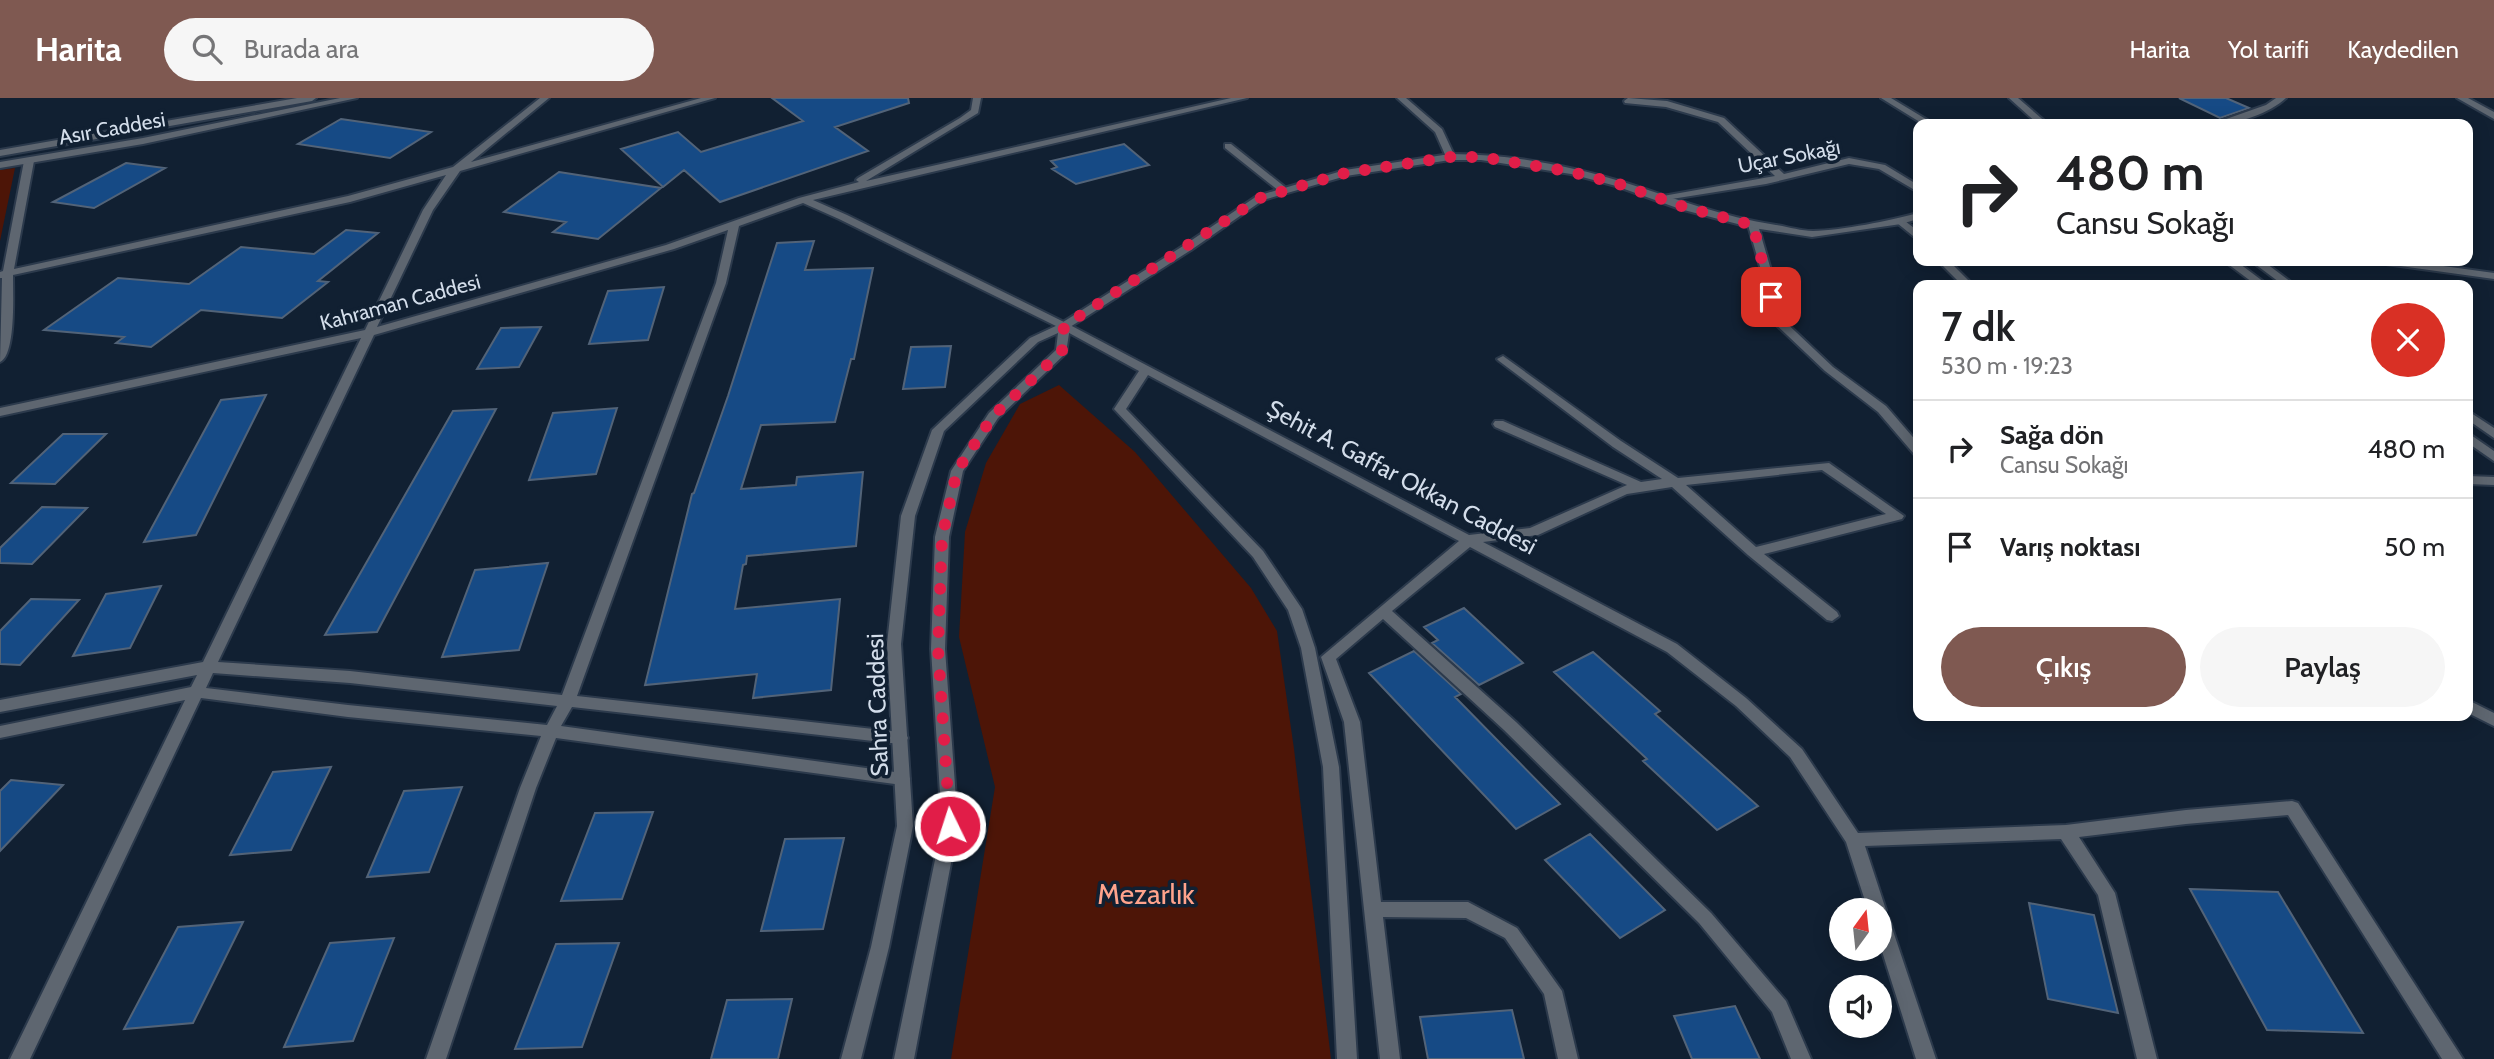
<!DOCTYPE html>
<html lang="tr">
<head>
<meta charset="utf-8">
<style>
	:root { --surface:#fff; --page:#f6f6f6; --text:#202124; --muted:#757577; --line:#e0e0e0; --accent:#7f5951 }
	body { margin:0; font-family:Cabin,sans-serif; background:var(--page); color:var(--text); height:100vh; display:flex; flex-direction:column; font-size:26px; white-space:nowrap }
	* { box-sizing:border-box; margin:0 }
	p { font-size:23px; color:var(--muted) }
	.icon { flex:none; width:38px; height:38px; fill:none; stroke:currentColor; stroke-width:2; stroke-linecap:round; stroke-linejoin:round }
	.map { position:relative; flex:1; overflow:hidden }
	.sheet { position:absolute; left:1913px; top:182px; width:560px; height:441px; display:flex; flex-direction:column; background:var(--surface); border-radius:14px; box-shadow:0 4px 18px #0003 }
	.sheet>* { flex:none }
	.top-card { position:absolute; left:1913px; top:21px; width:560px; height:147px; border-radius:14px; box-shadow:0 4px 18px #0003; background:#fff; color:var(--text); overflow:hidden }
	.needle { width:46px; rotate:15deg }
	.controls { position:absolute; left:1829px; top:800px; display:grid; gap:14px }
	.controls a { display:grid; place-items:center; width:63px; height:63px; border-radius:50%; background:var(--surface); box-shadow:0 4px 18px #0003; font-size:35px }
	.pin { position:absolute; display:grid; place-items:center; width:60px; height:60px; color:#fff; margin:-30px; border-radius:14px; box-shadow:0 4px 10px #0006 }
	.me { position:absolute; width:77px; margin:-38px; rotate:356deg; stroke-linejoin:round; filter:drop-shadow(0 0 5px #0008) }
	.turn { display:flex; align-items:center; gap:24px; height:147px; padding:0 28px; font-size:32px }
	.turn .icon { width:91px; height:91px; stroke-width:2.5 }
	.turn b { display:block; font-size:49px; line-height:60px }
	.round { display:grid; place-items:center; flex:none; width:74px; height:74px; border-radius:37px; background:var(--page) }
	.head { display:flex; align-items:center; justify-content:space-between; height:119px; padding:0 28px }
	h1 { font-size:42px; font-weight:600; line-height:52px }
	.button { display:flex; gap:14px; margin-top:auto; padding:14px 28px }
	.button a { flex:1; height:80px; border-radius:42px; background:var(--accent); color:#fff; font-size:28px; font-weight:600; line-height:80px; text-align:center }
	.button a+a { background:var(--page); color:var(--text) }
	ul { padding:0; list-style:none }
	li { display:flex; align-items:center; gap:21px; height:98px; padding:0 28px; border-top:2px solid var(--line) }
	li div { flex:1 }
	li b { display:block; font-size:26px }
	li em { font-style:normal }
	header { display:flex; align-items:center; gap:42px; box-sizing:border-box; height:98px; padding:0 35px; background:var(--accent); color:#fff }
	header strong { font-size:33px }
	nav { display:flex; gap:38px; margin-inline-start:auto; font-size:24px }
	.search { width:490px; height:63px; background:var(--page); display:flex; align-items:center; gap:18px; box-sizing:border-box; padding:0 24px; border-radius:38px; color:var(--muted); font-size:26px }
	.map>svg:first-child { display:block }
	.green { fill:#4d1507 }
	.building { fill:#164a85; stroke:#526378; stroke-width:2 }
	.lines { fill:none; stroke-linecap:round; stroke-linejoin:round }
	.minor-casing { stroke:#2c3a4c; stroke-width:4 }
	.tertiary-casing { stroke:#2c3a4c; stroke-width:4 }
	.minor { fill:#5e6670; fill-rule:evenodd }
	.tertiary { fill:#5e6670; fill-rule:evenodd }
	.route { stroke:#e11d48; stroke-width:12; stroke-dasharray:0 21.6 }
	.labels { text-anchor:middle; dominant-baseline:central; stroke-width:7; stroke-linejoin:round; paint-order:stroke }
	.far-street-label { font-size:21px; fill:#d3ddea; stroke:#112032 }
	.street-label { font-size:24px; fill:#d3ddea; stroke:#112032 }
	.near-park-label { font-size:28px; fill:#ffa38c; stroke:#112032 }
</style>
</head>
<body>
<header>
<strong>Harita</strong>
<div class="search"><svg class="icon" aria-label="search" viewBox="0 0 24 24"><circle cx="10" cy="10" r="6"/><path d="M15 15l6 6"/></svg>Burada ara</div>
<nav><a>Harita</a><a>Yol tarifi</a><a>Kaydedilen</a></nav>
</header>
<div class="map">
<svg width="2494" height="961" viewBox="0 0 2494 961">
	<rect width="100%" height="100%" fill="#112032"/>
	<!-- green -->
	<path class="green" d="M15 70 0 143V72Z
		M1059 287 1135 354 1251 490 1277 533 1294 651 1331 961H951L995 689 959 539 965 434 986 365 1020 306Z"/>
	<!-- building -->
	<path class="building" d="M772 0H908L909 5 835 29 868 53 720 104 684 72 663 89 621 51 678 34 701 54 803 23Z
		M2179 0H2226L2249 10 2220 20Z
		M341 21 431 34 390 60 298 46Z
		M1124 46 1149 67 1076 86 1052 71 1057 69 1051 63Z
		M126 65 165 70 94 110 53 104Z
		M559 74 661 90 598 141 553 134 566 124 504 114Z
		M346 132 378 135 318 183 328 184 282 220 201 212 151 249 116 245 124 239 44 232 118 180 189 186 241 149 314 156Z
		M814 143 805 172 873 170 854 261H851L835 324 761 327 741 391 796 387 797 379 863 374 856 448 747 458 746 466 743 467 735 511 840 501 831 592 753 600 757 576 645 587 692 396 694 395 728 298 777 145Z
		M664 189 648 242 589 246 608 193Z
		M541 229 519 269 477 271 501 230Z
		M951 248 945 289 903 291 911 249Z
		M266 297 196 437 144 444 221 302Z
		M617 310 596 376 529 382 553 315Z
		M496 311 377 534 325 537 453 313Z
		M63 336H106L55 386 11 385Z
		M42 409 87 410 32 466 0 465V450Z
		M548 465 519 552 442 559 475 472Z
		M161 488 130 550 73 558 106 496Z
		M31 501 79 502 20 567 0 566V533Z
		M1464 510 1523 565 1479 587 1432 545 1438 542 1424 529Z
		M1414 553 1461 596 1455 599 1560 706 1516 731 1369 575Z
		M1593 554 1660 613 1655 616 1758 708 1717 732 1643 663 1647 661 1554 574Z
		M331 669 291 752 230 757 273 674Z
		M11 682 63 687 0 753V693Z
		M462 689 429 774 367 779 404 693Z
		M653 714 622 801 561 803 595 715Z
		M1590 736 1665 812 1620 840 1545 762Z
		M844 740 823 831 761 833 785 741Z
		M2190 791 2278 794 2363 935 2267 932Z
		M2029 805 2094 817 2118 915 2048 901Z
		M243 824 193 925 124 931 178 829Z
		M394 840 353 943 284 949 330 845Z
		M619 845 582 949 515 951 556 846Z
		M792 901 778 961H711L727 902Z
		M1735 908 1760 961H1692L1674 918Z
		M1512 912 1524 961H1428L1420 919Z"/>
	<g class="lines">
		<!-- minor casing -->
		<g class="minor-casing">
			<path id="minor" d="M540 0H549L471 64 701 0H715L460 73 433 112 377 229 666 147 799 100 859 84 856 82 858 80 960 20 971 12 973 0H981L978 15 866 83 1231 0H1247L813 102 847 117 1068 226 1469 437 1530 430 1627 387 1495 329 1493 326 1495 323H1503L1641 384 1662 381 1613 349 1499 263 1497 261 1503 258 1621 343 1678 380 1829 365 1904 418 1902 421 1764 456 1837 514 1839 518 1832 523 1827 522 1748 457 1672 389 1627 396 1538 437 1483 444 1677 546 1746 600 1802 651 1858 735 2066 727 2186 712 2292 703 2298 705 2463 961H2442L2288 717 2186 726 2079 739 2115 795 2157 961H2137L2098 797 2061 741 1865 748 1886 812 1884 815 1889 821 1936 961H1916L1880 847V812H1868L1846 744 1790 659 1736 608 1667 554 1470 449 1392 513 1516 624 1711 815 1786 903 1811 961H1791L1772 914 1699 825 1504 632 1383 521 1336 561 1360 624 1381 804H1468L1517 830 1562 893 1578 961H1558L1544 896 1505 840 1466 820 1383 819 1400 961H1380L1344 624 1321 559 1459 443 1148 277 1126 311 1263 453 1302 511 1315 550 1339 669 1357 961H1337L1323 669 1301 550 1288 512 1253 459 1114 311 1139 273 1060 230 839 121 803 105 739 128 726 185 577 598 900 634 906 636 908 640 906 644 900 646 572 609 561 628 902 675 908 677 910 681 908 685 902 687 556 640 536 690 446 961H426L520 690 541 638 348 619 201 600 30 961H10L185 602 0 640V628L191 589 197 577 0 614V602L203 564 361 240 0 318V310L365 232 423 112 446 77 350 104 13 177C13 196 16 257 0 264L2 180H0V174L3 173 24 63 29 60 34 63 14 171 348 98 453 69ZM728 132 716 185 562 597 350 573 218 564 374 237 674 151ZM1822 372 1886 416 1756 449 1686 387ZM213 575 350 585 557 608 547 627 348 607 206 590Z
				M1397 0H1406L1442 31 1455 59 1453 61H1447L1435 34Z
				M1628 0 1667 3 1724 20 1784 76 1849 60 1885 67 1918 87V94L1879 71 1849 66 1766 86 1659 103 1658 101 1663 98 1775 78 1718 24 1666 9 1625 5 1624 3Z
				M1881 0H1891L1934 26H1923Z
				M2009 0H2018L2048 26H2038Z
				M2457 0H2468L2494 14V21Z
				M1225 46H1231L1285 89V93H1279L1225 50Z
				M1901 120 1918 133V142L1897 125V121Z
				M1753 124 1758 127 1773 179 1778 217 1833 269 1886 308 1918 345V357L1914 356 1878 314 1825 273 1769 220 1763 179 1748 127Z
				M1938 163H1949L1973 187H1962Z
				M2224 163H2236L2268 187H2256Z
				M2251 163H2263L2295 187H2283Z
				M2381 163H2407L2494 175V181L2386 166Z
				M2468 313 2494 330V340L2468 322Z
				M2468 335 2494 353V363L2468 345Z
				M2468 378 2494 379V387L2468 386Z
				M2468 602 2494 615V628L2468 615Z"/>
		</g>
		<!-- tertiary casing -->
		<g class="tertiary-casing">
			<path id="tertiary" d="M297 0H316L312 3 0 58V52Z
				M340 0H357L143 46 0 70V64L143 40Z
				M2276 0H2286C2269 16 2235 27 2212 26L2266 7Z
				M1450 56C1508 56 1568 67 1623 84 1674 100 1723 119 1776 127 1788 129 1801 133 1813 133 1843 132 1889 123 1918 115V121L1901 126 1812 139 1753 130 1680 111 1616 88 1571 76 1481 62H1450L1346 78 1263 102 1191 152 1070 229 1066 255 998 320 963 373 949 439 945 551 958 728 914 961H894L942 728 931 551 935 439 951 373 989 315 1056 252 1058 235 1038 244 944 333 915 418 901 546 913 728 889 849 861 961H841L871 849 897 728 887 546 901 418 932 332 1030 240 1060 226 1183 148 1257 98 1345 72Z"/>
		</g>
		<!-- minor -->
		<use href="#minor" class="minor"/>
		<!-- tertiary -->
		<use href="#tertiary" class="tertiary"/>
	</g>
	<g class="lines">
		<!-- route -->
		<path class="route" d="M950 728 938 551 942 439 957 373 993 318 1062 253 1064 228 1260 100 1345 75 1450 59H1481L1572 74 1619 86 1684 109 1753 127 1771 199"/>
	</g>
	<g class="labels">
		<!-- far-street labels -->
		<g class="far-street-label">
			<text transform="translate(112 30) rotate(-10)">Asır Caddesi</text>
			<text transform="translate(1789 58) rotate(-11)">Uçar Sokağı</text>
			<text transform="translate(400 204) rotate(-15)">Kahraman Caddesi</text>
		</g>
		<!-- street labels -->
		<g class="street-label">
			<text transform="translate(1402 379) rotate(28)">Şehit A. Gaffar Okkan Caddesi</text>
			<text transform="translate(877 607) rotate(-92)">Sahra Caddesi</text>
		</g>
		<!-- near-park labels -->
		<g class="near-park-label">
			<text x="1146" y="796">Mezarlık</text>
		</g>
	</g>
</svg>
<div class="controls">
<a><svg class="needle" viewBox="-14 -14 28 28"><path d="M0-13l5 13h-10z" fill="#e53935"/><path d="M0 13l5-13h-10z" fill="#757577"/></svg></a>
<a><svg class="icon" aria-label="sound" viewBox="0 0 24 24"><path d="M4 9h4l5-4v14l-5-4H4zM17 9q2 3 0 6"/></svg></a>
</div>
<div class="pin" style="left:1771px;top:199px;background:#d93025"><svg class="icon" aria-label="arrive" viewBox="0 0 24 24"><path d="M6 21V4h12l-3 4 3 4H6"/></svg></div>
<svg class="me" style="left:950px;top:728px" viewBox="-20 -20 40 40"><circle r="17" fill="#e11d48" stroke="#fff" stroke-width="3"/><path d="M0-11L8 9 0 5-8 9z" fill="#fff"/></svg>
<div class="top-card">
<div class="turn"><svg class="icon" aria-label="right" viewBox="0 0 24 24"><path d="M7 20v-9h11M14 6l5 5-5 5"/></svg><div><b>480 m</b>Cansu Sokağı</div></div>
</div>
<section class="sheet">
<div class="head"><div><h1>7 dk</h1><p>530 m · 19:23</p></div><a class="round" style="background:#d93025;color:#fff"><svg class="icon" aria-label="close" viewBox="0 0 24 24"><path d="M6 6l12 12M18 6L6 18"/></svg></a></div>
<ul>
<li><svg class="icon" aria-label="right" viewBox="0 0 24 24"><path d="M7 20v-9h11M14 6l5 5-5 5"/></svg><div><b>Sağa dön</b><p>Cansu Sokağı</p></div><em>480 m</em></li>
<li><svg class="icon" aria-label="arrive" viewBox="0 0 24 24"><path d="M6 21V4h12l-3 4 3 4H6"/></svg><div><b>Varış noktası</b></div><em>50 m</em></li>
</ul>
<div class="button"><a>Çıkış</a><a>Paylaş</a></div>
</section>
</div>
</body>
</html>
